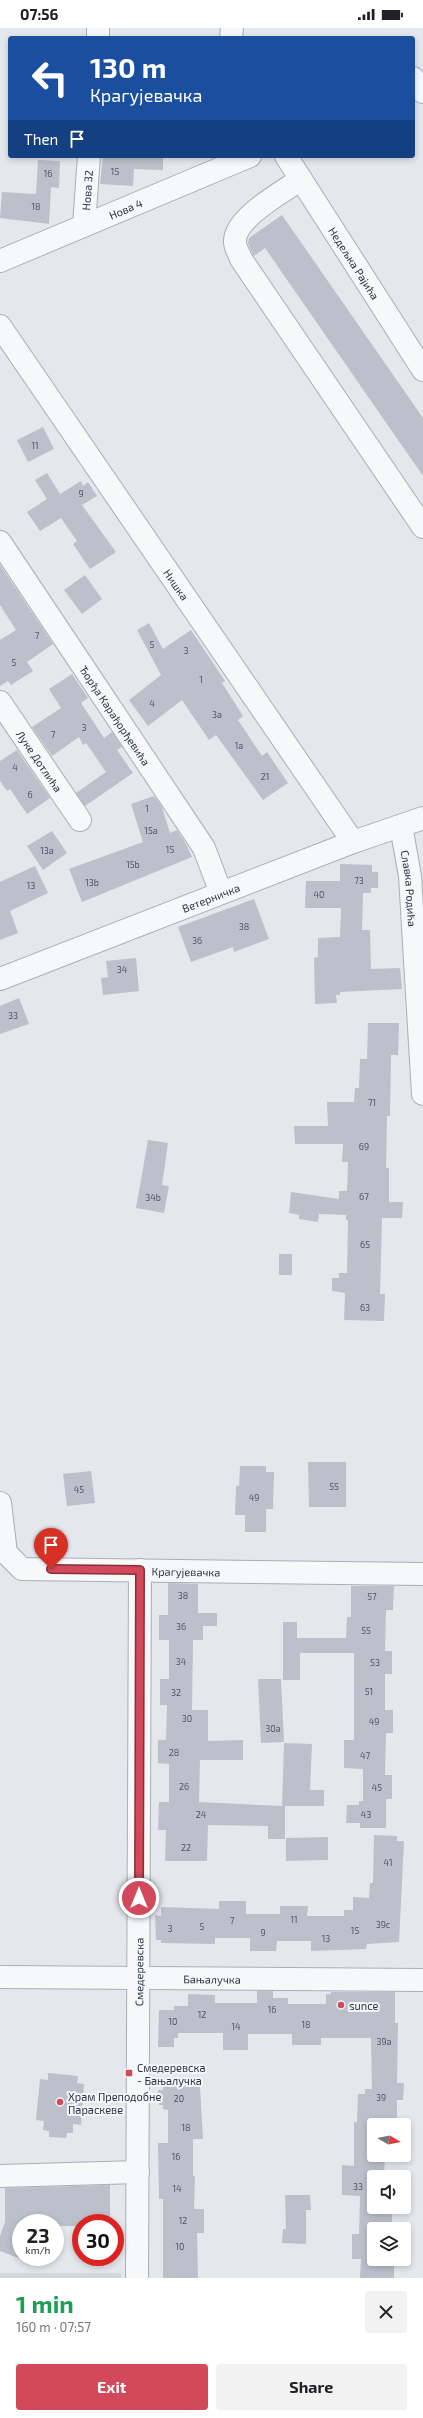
<!DOCTYPE html>
<html lang="en">
<head>
<meta charset="utf-8">
<style>
	:root { --surface:#fff; --page:#f2f2f2; --text:#202124; --muted:#757577; --accent:#d1495b }
	body { margin:0; font-family:"Exo 2",sans-serif; background:var(--page); color:var(--text); height:100vh; display:flex; flex-direction:column; font-size:15px; white-space:nowrap }
	* { box-sizing:border-box; margin:0 }
	p { font-size:13px; color:var(--muted) }
	.icon { flex:none; width:22px; height:22px; fill:none; stroke:currentColor; stroke-width:2; stroke-linecap:round; stroke-linejoin:round }
	.map { position:relative; height:2250px; overflow:hidden }
	.side { display:flex; flex-direction:column; background:var(--surface); flex:1 }
	.side>* { flex:none }
	.banner { position:absolute; left:8px; top:8px; width:407px; height:122px; border-radius:4px; box-shadow:0 2px 6px #0003; background:#1a4fa0; color:#fff; overflow:hidden }
	.needle { width:26px; rotate:100deg }
	.fabs { position:absolute; left:367px; top:2090px; display:grid; gap:8px }
	.fabs a { display:grid; place-items:center; width:44px; height:44px; border-radius:4px; background:var(--surface); box-shadow:0 2px 6px #0003; font-size:20px }
	.speed { position:absolute; left:12px; top:2186px; display:flex; gap:8px; font-size:20px; font-weight:700; text-align:center }
	.speed>* { display:grid; place-content:center; width:52px; height:52px; border-radius:50%; background:var(--surface); box-shadow:0 2px 6px #0003; line-height:1 }
	.speed small { font-size:10px; font-weight:400 }
	.speed .limit { border:6px solid #d22; background:#fff; color:#111 }
	.pin { position:absolute; display:grid; place-items:center; width:34px; height:34px; color:#fff; margin:-41px -17px; border-radius:50% 50% 50% 0; rotate:-45deg; box-shadow:0 0 4px #0007 }
	.pin .icon { rotate:45deg }
	.me { position:absolute; width:44px; margin:-22px; rotate:0deg; stroke-linejoin:round; filter:drop-shadow(0 0 3px #0008) }
	.turn { display:flex; align-items:center; gap:14px; height:84px; padding:0 16px; font-size:18px }
	.turn .icon { width:52px; height:52px; stroke-width:2.5 }
	.turn b { display:block; font-size:28px; line-height:34px }
	.then { display:flex; align-items:center; height:38px; padding:0 16px; background:#0003; gap:8px; font-size:15px }
	.round { display:grid; place-items:center; flex:none; width:42px; height:42px; border-radius:4px; background:var(--page) }
	.head { display:flex; align-items:center; justify-content:space-between; height:68px; padding:0 16px }
	h1 { font-size:24px; font-weight:700; line-height:30px; color:#1e9e55 }
	.primary-button { display:flex; gap:8px; margin-top:auto; padding:8px 16px }
	.primary-button a { flex:1; height:46px; border-radius:4px; background:var(--accent); color:#fff; font-size:16px; font-weight:700; line-height:46px; text-align:center }
	.primary-button a+a { background:var(--page); color:var(--text) }
	.status { display:flex; justify-content:space-between; align-items:center; height:28px; padding:0 20px; background:var(--surface); direction:ltr }
	.status svg { height:11px; fill:currentColor }
	.map>svg:first-child { display:block }
	.built { fill:#d2d6de }
	.building { fill:#bbc0ca }
	.lines { fill:none; stroke-linecap:round; stroke-linejoin:round }
	.minor-casing { stroke:#a9aeb7; stroke-width:24 }
	.minor { stroke:#f7f8fa; stroke-width:22 }
	.route-casing { stroke:#882f3b; stroke-width:10 }
	.route { stroke:#d1495b; stroke-width:7 }
	.poi-dot { fill:#d1495b; stroke:#f4f6f9; stroke-width:1.5 }
	.labels { text-anchor:middle; dominant-baseline:central; stroke-width:4; stroke-linejoin:round; paint-order:stroke }
	.number-label { font-size:9px; fill:#4f5766 }
	.street-label { font-size:11px; fill:#2b3445; stroke:#f4f6f9 }
	.poi-label { font-size:11px; fill:#2b3445; stroke:#f4f6f9; text-anchor:start }
</style>
</head>
<body>
<div class="status"><b>07:56</b><svg viewBox="0 0 49 12"><path d="M0 12V9h3v3zM5 12V6h3v6zM10 12V3h3v9zM15 12V0h3v12zM26 1h20v11H26zM47 4h2v5h-2z"/></svg></div>
<div class="map">
<svg width="423" height="2250" viewBox="0 0 423 2250">
	<rect width="100%" height="100%" fill="#e4e7ec"/>
	<!-- built -->
	<path class="built" d="M0 2245H121V2250H0Z"/>
	<!-- building -->
	<path class="building" d="M103 128H163V142L134 141 133 158 100 156Z
		M38 132 60 133 59 160 51 159 49 196 0 190 2 164 36 166Z
		M282 187 423 390V448L265 220 254 228 252 225 248 215 249 210Z
		M43 399 54 421 28 434 17 412Z
		M47 445 60 466 81 453 83 458 88 454 97 468 82 477 116 524 90 541 73 516 77 513 61 490 40 503 27 484 47 471 35 452Z
		M0 537 53 616 27 634 33 643 11 657 8 653 0 658V612L16 602 0 577Z
		M85 547 102 571 82 586 64 562Z
		M149 595 163 621 191 602 225 653 222 655 243 688 238 692 262 728 267 724 288 755 263 772 216 707 209 712 182 672 148 698 129 672 161 647 137 602Z
		M72 646 88 670 81 675 104 710 112 704 122 719 117 722 133 745 85 778 76 765 106 744 86 715 83 717 79 709 52 728 32 699 61 680 49 661Z
		M17 722 50 770 27 786 10 761 7 763 0 753V733Z
		M154 768 162 779 170 805 177 802 187 818 192 829 82 874 69 841 143 814 131 776Z
		M52 803 67 825 43 842 27 818Z
		M340 836 372 837V844H378V860H371V865H363L362 902H370L371 941 400 940 402 961 340 964V967H336L337 975 315 976 314 930 318 929V910L340 909 341 880H305L306 853H340Z
		M35 838 48 865 10 883 18 905 0 912V854Z
		M254 871 269 911 234 924 233 919 191 934 178 899Z
		M136 930 139 963 103 967 101 950 108 949 106 933Z
		M19 970 29 996 0 1006V978Z
		M368 995H399L398 1027H391L390 1088H387L386 1140H389V1174H403L402 1190H382L380 1266H385L384 1293 344 1292 345 1265 332 1263V1250H339V1245H347L348 1192H346V1187L319 1186 318 1194 299 1191V1187L289 1185 291 1164 339 1171V1163H347L348 1134H342L343 1116H295L294 1098H328L327 1074H354L355 1060H359L360 1031H367Z
		M148 1112 168 1115 162 1157 169 1158 164 1185 136 1180Z
		M279 1226H292V1247H279Z
		M308 1434H346V1479H309Z
		M240 1438H266V1444H274L273 1481H266V1504H245V1487H235L236 1458H239Z
		M91 1443 95 1475 67 1478 63 1446Z
		M168 1555 198 1556V1585H217V1598H203V1612H193L192 1682H208V1713L243 1712V1732H200L199 1774 282 1778 284 1715 312 1716 310 1762H324V1778H285V1811H268V1798L208 1797 207 1833H165L166 1802H158L159 1774H169V1736L158 1735V1712H166L167 1677H160V1651H169V1612H159V1587H168Z
		M351 1558H394L393 1582H386L385 1623H392V1646H385V1682H393V1705H386L385 1747H392V1771H386V1800H360V1795H346L347 1777H359V1773H363V1741L344 1740V1712H354V1625H300V1652H283V1594H297V1610H346L347 1589H351Z
		M258 1651H281L284 1714 261 1715Z
		M374 1807 397 1808V1813H404L399 1914 367 1916 366 1921 311 1923V1913H277L276 1923H250V1910H215V1916L161 1915V1912H156L155 1887 161 1888V1879L219 1881V1873H246V1886H280V1878H308L307 1888H344V1882H353V1869L369 1870 370 1855H373Z
		M328 1809V1832L286 1833V1810Z
		M257 1963H273V1970H288V1976H326V1966H331V1964H395V1995H398L397 2055H404L403 2072H397V2097H374V2127H385L384 2149H374V2179H392V2201H374V2231H386V2234L394 2235V2250H360L361 2231H352V2206H359L360 2168 342 2167V2137L354 2138V2094H357L358 2066H365V2061H372L371 2010H321V2017H292V2006H248V2022H223V2005H178V2010H174V2019H158L159 1982H174V1978H188V1966L215 1967V1975H257Z
		M48 2045 78 2048 77 2055 84 2056 81 2097 73 2096V2105H67L66 2110 49 2109V2103L43 2102 44 2093 36 2092 40 2051 48 2052Z
		M163 2058 200 2059 203 2111H193V2148H195L194 2181H204V2205H197L198 2250H163V2171H159L158 2115H168V2082L163 2081V2077H159L158 2062H163Z
		M110 2157V2195H81V2198H55V2195H21V2231L0 2223V2208L5 2194V2160Z
		M285 2167H310L311 2182H306V2216L282 2215 283 2201H286Z"/>
	<g class="lines">
		<!-- minor casing -->
		<g class="minor-casing">
			<g id="minor">
				<path d="M98 10V0"/>
				<path d="M231 10 232 0"/>
				<path d="M413 50 423 64"/>
				<path id="s1" d="M286 128 423 342"/>
				<path d="M301 151C283 164 234 190 235 214 235 219 239 226 241 231L423 499"/>
				<path id="s2" d="M84 197 89 128"/>
				<path id="s3" d="M0 233 250 128"/>
				<path id="s4" d="M0 298 353 814"/>
				<path id="s5" d="M0 514 204 820 221 865"/>
				<path id="s6" d="M0 674 80 792"/>
				<path id="s7" d="M401 798 410 848 423 1066"/>
				<path id="s8" d="M0 951 353 814 423 790"/>
				<path id="s9" d="M0 1475 6 1525 22 1541 423 1546"/>
				<path id="s10" d="M0 1949 423 1952"/>
				<path d="M0 2148 138 2144"/>
				<path id="s11" d="M137 2250 140 1542"/>
			</g>
		</g>
		<!-- minor -->
		<use href="#minor" class="minor"/>
	</g>
	<g class="lines">
		<!-- route casing -->
		<g class="route-casing">
			<path id="route" d="M51 1541 140 1542 139 1870"/>
		</g>
		<!-- route -->
		<use href="#route" class="route"/>
	</g>
	<!-- markers -->
	<g class="poi-dot">
		<circle cx="341" cy="1977" r="4"/>
		<rect x="125" y="2041" width="8" height="8" rx="2"/>
		<circle cx="60" cy="2074" r="4"/>
	</g>
	<g class="labels">
		<!-- number labels -->
		<g class="number-label">
			<text x="115" y="143">15</text>
			<text x="48" y="145">16</text>
			<text x="36" y="178">18</text>
			<text x="35" y="417">11</text>
			<text x="81" y="465">9</text>
			<text x="37" y="607">7</text>
			<text x="152" y="616">5</text>
			<text x="186" y="622">3</text>
			<text x="14" y="634">5</text>
			<text x="201" y="651">1</text>
			<text x="152" y="675">4</text>
			<text x="217" y="686">3a</text>
			<text x="84" y="699">3</text>
			<text x="53" y="706">7</text>
			<text x="239" y="717">1a</text>
			<text x="15" y="739">4</text>
			<text x="265" y="748">21</text>
			<text x="30" y="766">6</text>
			<text x="147" y="780">1</text>
			<text x="151" y="802">15a</text>
			<text x="170" y="821">15</text>
			<text x="47" y="822">13a</text>
			<text x="133" y="836">15b</text>
			<text x="359" y="852">73</text>
			<text x="92" y="854">13b</text>
			<text x="31" y="857">13</text>
			<text x="319" y="866">40</text>
			<text x="244" y="898">38</text>
			<text x="197" y="912">36</text>
			<text x="122" y="941">34</text>
			<text x="13" y="987">33</text>
			<text x="372" y="1074">71</text>
			<text x="364" y="1118">69</text>
			<text x="364" y="1168">67</text>
			<text x="153" y="1169">34b</text>
			<text x="365" y="1216">65</text>
			<text x="365" y="1279">63</text>
			<text x="334" y="1458">55</text>
			<text x="79" y="1461">45</text>
			<text x="254" y="1469">49</text>
			<text x="183" y="1567">38</text>
			<text x="372" y="1568">57</text>
			<text x="181" y="1598">36</text>
			<text x="366" y="1602">55</text>
			<text x="181" y="1633">34</text>
			<text x="375" y="1634">53</text>
			<text x="369" y="1663">51</text>
			<text x="176" y="1664">32</text>
			<text x="187" y="1690">30</text>
			<text x="374" y="1693">49</text>
			<text x="273" y="1700">30a</text>
			<text x="174" y="1724">28</text>
			<text x="365" y="1727">47</text>
			<text x="184" y="1758">26</text>
			<text x="377" y="1759">45</text>
			<text x="201" y="1786">24</text>
			<text x="366" y="1786">43</text>
			<text x="186" y="1819">22</text>
			<text x="388" y="1834">41</text>
			<text x="294" y="1891">11</text>
			<text x="232" y="1892">7</text>
			<text x="383" y="1896">39c</text>
			<text x="202" y="1898">5</text>
			<text x="170" y="1900">3</text>
			<text x="355" y="1902">15</text>
			<text x="263" y="1904">9</text>
			<text x="326" y="1910">13</text>
			<text x="272" y="1981">16</text>
			<text x="202" y="1986">12</text>
			<text x="173" y="1993">10</text>
			<text x="306" y="1996">18</text>
			<text x="236" y="1998">14</text>
			<text x="384" y="2013">39a</text>
			<text x="381" y="2069">39</text>
			<text x="179" y="2070">20</text>
			<text x="186" y="2099">18</text>
			<text x="176" y="2128">16</text>
			<text x="358" y="2158">33</text>
			<text x="177" y="2160">14</text>
			<text x="183" y="2192">12</text>
			<text x="180" y="2218">10</text>
		</g>
		<!-- street labels -->
		<g class="street-label">
			<text stroke="none"><textPath href="#s2" startOffset="35">Нова 32</textPath></text>
			<text stroke="none"><textPath href="#s3" startOffset="136">Нова 4</textPath></text>
			<text stroke="none"><textPath href="#s1" startOffset="127">Недељка Рајића</textPath></text>
			<text stroke="none"><textPath href="#s4" startOffset="313">Нишка</textPath></text>
			<text stroke="none"><textPath href="#s5" startOffset="208">Ђорђа Карађорђевића</textPath></text>
			<text stroke="none"><textPath href="#s6" startOffset="71">Луке Дотлића</textPath></text>
			<text stroke="none"><textPath href="#s7" startOffset="63">Славка Родића</textPath></text>
			<text stroke="none"><textPath href="#s8" startOffset="226">Ветерничка</textPath></text>
			<text stroke="none"><textPath href="#s9" startOffset="237">Крагујевачка</textPath></text>
			<text stroke="none"><textPath href="#s11" startOffset="306">Смедеревска</textPath></text>
			<text stroke="none"><textPath href="#s10" startOffset="212">Бањалучка</textPath></text>
		</g>
		<!-- poi labels -->
		<g class="poi-label">
			<text x="349" y="1977">sunce</text>
			<text x="137" y="2039">Смедеревска<tspan x="137" dy="13">- Бањалучка</tspan></text>
			<text x="68" y="2068">Храм Преподобне<tspan x="68" dy="13">Параскеве</tspan></text>
		</g>
	</g>
</svg>
<div class="fabs">
<a><svg class="needle" viewBox="-14 -14 28 28"><path d="M0-13l5 13h-10z" fill="#e53935"/><path d="M0 13l5-13h-10z" fill="#757577"/></svg></a>
<a><svg class="icon" aria-label="sound" viewBox="0 0 24 24"><path d="M4 9h4l5-4v14l-5-4H4zM17 9q2 3 0 6"/></svg></a>
<a><svg class="icon" aria-label="layers" viewBox="0 0 24 24"><path d="M12 4l9 5-9 5-9-5zM3 14l9 5 9-5"/></svg></a>
</div>
<div class="speed"><div>23<small>km/h</small></div><div class="limit">30</div></div>
<div class="pin" style="left:51px;top:1541px;background:#d93025"><svg class="icon" aria-label="arrive" viewBox="0 0 24 24"><path d="M6 21V4h12l-3 4 3 4H6"/></svg></div>
<svg class="me" style="left:139px;top:1870px" viewBox="-20 -20 40 40"><circle r="17" fill="#d1495b" stroke="#fff" stroke-width="3"/><path d="M0-11L8 9 0 5-8 9z" fill="#fff"/></svg>
<div class="banner">
<div class="turn"><svg class="icon" aria-label="left" viewBox="0 0 24 24"><path d="M17 20v-9H6M10 6l-5 5 5 5"/></svg><div><b>130 m</b>Крагујевачка</div></div>
<div class="then">Then<svg class="icon" aria-label="arrive" viewBox="0 0 24 24"><path d="M6 21V4h12l-3 4 3 4H6"/></svg></div>
</div>
</div>
<section class="side">
<div class="head"><div><h1>1 min</h1><p>160 m · 07:57</p></div><a class="round"><svg class="icon" aria-label="close" viewBox="0 0 24 24"><path d="M6 6l12 12M18 6L6 18"/></svg></a></div>
<div class="primary-button"><a>Exit</a><a>Share</a></div>
</section>
</body>
</html>
